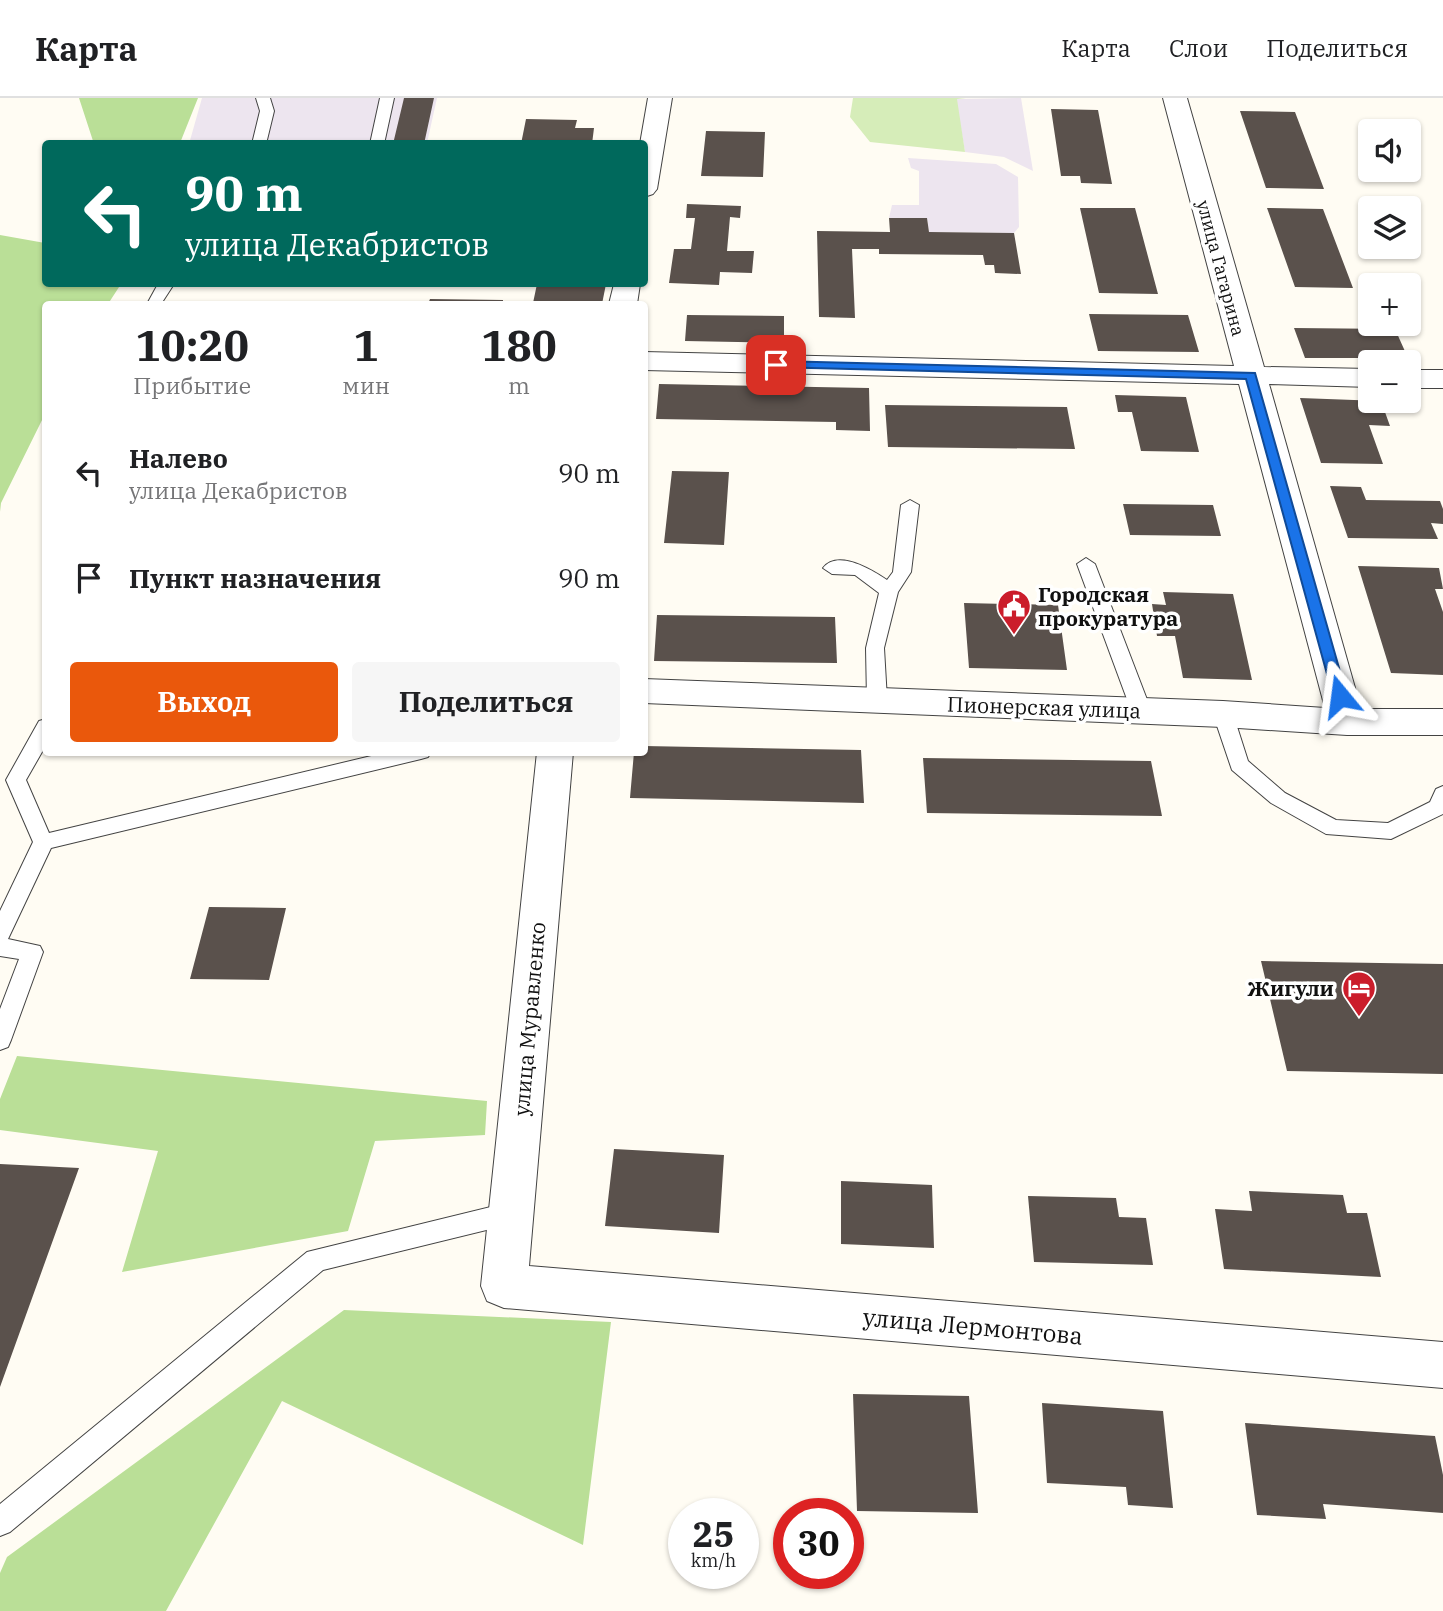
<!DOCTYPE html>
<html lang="ru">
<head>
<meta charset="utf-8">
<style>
	:root { --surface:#fff; --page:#f6f6f6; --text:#202124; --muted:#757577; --line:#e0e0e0; --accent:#ea580c }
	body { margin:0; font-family:"IBM Plex Serif",serif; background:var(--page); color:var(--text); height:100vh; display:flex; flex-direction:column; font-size:26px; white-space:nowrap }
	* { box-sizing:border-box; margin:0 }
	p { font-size:23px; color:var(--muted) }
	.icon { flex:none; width:38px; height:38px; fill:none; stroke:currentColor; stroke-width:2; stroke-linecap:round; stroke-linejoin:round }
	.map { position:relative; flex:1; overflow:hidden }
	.panel { position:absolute; left:42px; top:203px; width:606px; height:455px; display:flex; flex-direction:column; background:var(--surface); border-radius:7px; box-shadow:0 2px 5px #0004 }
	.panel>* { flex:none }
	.top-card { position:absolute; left:42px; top:42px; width:606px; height:147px; border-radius:7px; box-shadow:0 2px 5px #0004; background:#00695c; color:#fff; overflow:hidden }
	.tools { position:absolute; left:1358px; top:21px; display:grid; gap:14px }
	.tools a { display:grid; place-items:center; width:63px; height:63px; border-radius:7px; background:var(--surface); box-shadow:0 2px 5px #0004; font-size:35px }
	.speed { position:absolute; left:668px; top:1400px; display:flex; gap:14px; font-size:35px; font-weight:700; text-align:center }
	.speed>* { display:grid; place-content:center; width:91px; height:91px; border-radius:50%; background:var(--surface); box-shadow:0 2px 5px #0004; line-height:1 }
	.speed small { font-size:18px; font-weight:400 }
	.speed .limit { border:10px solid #d22; background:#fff; color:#111 }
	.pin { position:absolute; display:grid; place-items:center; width:60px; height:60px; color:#fff; margin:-30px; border-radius:14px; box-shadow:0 4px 10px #0006 }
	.me { position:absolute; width:77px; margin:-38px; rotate:344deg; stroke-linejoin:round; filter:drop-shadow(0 0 5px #0008) }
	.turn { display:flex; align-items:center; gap:24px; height:147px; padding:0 28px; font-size:32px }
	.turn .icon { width:91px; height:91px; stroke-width:2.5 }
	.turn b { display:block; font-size:49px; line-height:60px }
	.eta { display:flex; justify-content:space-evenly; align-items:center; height:119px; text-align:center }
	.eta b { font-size:42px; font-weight:700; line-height:49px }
	.primary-button { display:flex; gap:14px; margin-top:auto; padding:14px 28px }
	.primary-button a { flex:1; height:80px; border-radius:7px; background:var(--accent); color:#fff; font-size:28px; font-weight:700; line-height:80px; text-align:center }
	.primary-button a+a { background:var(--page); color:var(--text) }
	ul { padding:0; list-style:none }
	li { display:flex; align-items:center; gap:21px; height:105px; padding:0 28px }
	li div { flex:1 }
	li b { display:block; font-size:26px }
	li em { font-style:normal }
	header { display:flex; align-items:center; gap:42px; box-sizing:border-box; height:98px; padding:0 35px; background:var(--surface); border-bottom:2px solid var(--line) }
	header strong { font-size:33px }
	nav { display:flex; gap:38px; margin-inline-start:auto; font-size:24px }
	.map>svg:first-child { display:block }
	.industrial { fill:#ede5ef }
	.green { fill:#d6edb9 }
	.forest { fill:#badf97 }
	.building { fill:#5a514c }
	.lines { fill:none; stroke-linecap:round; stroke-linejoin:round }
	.service-casing { stroke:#434343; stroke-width:2 }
	.minor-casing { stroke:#434343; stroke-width:2 }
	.service { fill:#fff; fill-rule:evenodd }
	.minor { fill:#fff; fill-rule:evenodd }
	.route { fill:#1a73e8; stroke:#114b97; stroke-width:2 }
	.labels { text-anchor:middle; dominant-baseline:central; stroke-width:7; stroke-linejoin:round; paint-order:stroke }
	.far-street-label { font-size:18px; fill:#101010; stroke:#fff }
	.poi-label { font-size:21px; font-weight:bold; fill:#101010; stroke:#fff; text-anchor:start }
	.street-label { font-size:21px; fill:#101010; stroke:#fff }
	.near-street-label { font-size:24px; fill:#101010; stroke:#fff }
</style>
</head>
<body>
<header>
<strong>Карта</strong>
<nav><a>Карта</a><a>Слои</a><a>Поделиться</a></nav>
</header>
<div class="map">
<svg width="1443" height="1513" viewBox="0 0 1443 1513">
	<rect width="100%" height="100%" fill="#fffcf3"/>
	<!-- industrial -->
	<path class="industrial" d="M202 0H437L427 45 189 46Z
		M1021 0 1033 73 1004 59 965 54 956 1Z
		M908 60 996 66 1018 79 1019 129 1014 135 929 134 927 120H889L892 107H919V73L911 70Z"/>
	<!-- green -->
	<path class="green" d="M853 0H966L957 1 965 54 870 44 850 19Z"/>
	<!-- forest -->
	<path class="forest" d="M79 0H198L180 45 94 46Z
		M0 137 45 145 46 186H121L108 206H46L45 316 1 405 0 414Z
		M17 958 487 1003 485 1037 375 1043 348 1133 122 1174 158 1053 0 1032V1001Z
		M344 1212 611 1224 583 1447 282 1303 166 1513H0V1475L7 1459Z"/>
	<!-- building -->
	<path class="building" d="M404 0H434L424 46H393Z
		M1051 11 1098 12 1112 86 1081 85 1080 78H1061Z
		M1240 13 1295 14 1324 91 1266 90Z
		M526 21 577 22 575 30H594L592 46H521Z
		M706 33 765 34 763 79 701 78Z
		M687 106 741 108 740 120 730 119 727 153H754L752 175 720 174 719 187 669 185 674 151H691L695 120H686Z
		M1080 110H1135L1158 196 1099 195Z
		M1267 110 1323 111 1353 190 1295 189Z
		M889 120H927L929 134 1014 135 1021 176 995 175 994 167H985L983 157 879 156V151H852L855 220 819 219 817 133 890 134Z
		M537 186H606L602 206 533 205Z
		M430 201 503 202V206H428Z
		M1089 216 1188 217 1199 254 1098 253Z
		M687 217 784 218V245L685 243Z
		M1294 230 1395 231 1408 260H1305Z
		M659 286 869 290 870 333 836 332V324L656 321Z
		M1115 297 1186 299 1199 354 1141 353 1132 314H1118Z
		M1300 300 1381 303 1390 328 1369 327 1383 366 1321 365Z
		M885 307 1067 309 1075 351 888 349Z
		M672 373 729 374 724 447 664 445Z
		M1330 388 1361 389 1366 402 1440 403 1443 411V426L1431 425 1438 441 1348 440Z
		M1123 406 1213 407 1221 438 1130 437Z
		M1358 468 1439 470 1443 491H1435L1443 514V577L1391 575Z
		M1163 494 1233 496 1252 582 1183 580 1175 538H1157L1152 506 1166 507Z
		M964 505 1058 507 1067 572 969 570Z
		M657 517 835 519 837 565 654 563Z
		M644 648 861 652 864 705 630 700 634 654H644Z
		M923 660 1151 663 1162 718 927 715Z
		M209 809 286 810 269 882 190 881Z
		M1261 863 1443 866V976L1287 973Z
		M614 1051 724 1057 719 1135 605 1128Z
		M0 1066 79 1070 0 1289Z
		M841 1083 932 1087 934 1150 841 1146Z
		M1249 1093 1343 1097 1347 1115H1367L1381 1179 1224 1171 1215 1111 1252 1113Z
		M1028 1098 1116 1100 1119 1119 1146 1120 1153 1167 1034 1164Z
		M853 1296 969 1298 978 1415 857 1413Z
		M1042 1305 1163 1313 1173 1410 1128 1407 1126 1389 1047 1385Z
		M1245 1325 1435 1338 1443 1377V1415L1323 1406 1326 1421 1257 1417Z"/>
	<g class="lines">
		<!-- service casing -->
		<g class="service-casing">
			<path id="service" d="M256 0H270L274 13 266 46H252L260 13Z
				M380 0H394L384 46H370Z
				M158 186H174L161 206H147Z
				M910 402 919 407 911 474 898 494 884 550 887 602 884 607H870L867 602 866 550 879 495 855 477 832 476 823 470C838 451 872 472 887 482L893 474 901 407Z
				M1086 460 1095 466 1151 612 1148 617H1134L1131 612 1077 466Z
				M1223 609 1230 611 1233 616 1248 663 1285 695 1336 722 1388 725 1430 704 1436 691 1443 688V716L1391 741 1326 736 1271 705 1232 672 1213 616 1216 611Z
				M46 621V647L26 682 49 735 388 654H431L428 659 421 661 51 750 8 841 40 848 43 854 11 942 8 949 0 952V911L19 861 0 858V813L33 744 6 682 39 623Z
				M511 1104 520 1107 523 1115 520 1123 511 1126 323 1172 10 1434 0 1438V1406L307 1154Z"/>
		</g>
		<!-- minor casing -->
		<g class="minor-casing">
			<path id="minor" d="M648 0H672L657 91 653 96 644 99V46H640Z
				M1163 0H1187L1264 269 1370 271V289L1269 286 1361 611H1443V637H1347L1223 629 644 605V581L1223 603 1325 610 1239 286 644 272V254L1234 268Z
				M614 186H640L637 206H609Z
				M1409 272H1443V290H1409Z
				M537 654H573L529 1168 1443 1244V1290L504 1210 487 1203 481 1188Z"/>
		</g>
		<!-- service -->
		<use href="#service" class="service"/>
		<!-- minor -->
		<use href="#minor" class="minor"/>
	</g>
	<!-- route -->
	<path class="route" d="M776 263 1255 275 1347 598 1345 601 1340 603 1333 598 1246 281 772 269V264Z"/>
	<!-- icons -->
	<defs>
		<g id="civic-pin" transform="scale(1.75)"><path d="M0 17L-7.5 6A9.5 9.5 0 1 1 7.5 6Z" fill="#cb1d2b" stroke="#fff"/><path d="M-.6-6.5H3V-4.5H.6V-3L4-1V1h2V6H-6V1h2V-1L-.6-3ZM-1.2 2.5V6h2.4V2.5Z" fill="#fff"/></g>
		<g id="hotel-pin" transform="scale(1.75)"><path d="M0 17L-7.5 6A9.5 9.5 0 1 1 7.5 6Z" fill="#cb1d2b" stroke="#fff"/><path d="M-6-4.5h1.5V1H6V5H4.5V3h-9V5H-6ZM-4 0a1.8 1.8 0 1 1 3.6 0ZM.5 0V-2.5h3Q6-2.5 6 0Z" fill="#fff"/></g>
	</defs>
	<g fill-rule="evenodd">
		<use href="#civic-pin" x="1014" y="508"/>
		<use href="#hotel-pin" x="1359" y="890"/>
	</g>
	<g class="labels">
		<!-- far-street labels -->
		<g class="far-street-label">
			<text transform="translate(1221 170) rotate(75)">улица Гагарина</text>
		</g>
		<!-- poi labels -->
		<g class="poi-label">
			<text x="1038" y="496">Городская<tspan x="1038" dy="24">прокуратура</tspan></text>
			<text x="1334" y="890" text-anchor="end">Жигули</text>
		</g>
		<!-- street labels -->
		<g class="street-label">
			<text transform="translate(1044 609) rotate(2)">Пионерская улица</text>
			<text transform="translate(529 921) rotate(-85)">улица Муравленко</text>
		</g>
		<!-- near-street labels -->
		<g class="near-street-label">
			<text transform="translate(973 1228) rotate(5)">улица Лермонтова</text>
		</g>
	</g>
</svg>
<div class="tools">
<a><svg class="icon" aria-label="sound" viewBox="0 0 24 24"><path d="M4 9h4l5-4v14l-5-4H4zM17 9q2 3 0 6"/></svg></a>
<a><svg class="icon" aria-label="layers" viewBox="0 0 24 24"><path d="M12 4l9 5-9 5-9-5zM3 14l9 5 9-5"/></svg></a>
<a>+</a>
<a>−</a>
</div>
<div class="speed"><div>25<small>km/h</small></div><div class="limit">30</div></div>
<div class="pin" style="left:776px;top:267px;background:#d93025"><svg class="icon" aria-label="arrive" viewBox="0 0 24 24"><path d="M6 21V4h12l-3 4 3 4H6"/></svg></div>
<svg class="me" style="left:1340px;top:598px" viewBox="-20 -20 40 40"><path d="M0-17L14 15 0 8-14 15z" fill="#1a73e8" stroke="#fff" stroke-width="4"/></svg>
<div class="top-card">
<div class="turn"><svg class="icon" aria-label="left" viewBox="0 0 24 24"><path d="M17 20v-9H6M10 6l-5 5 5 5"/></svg><div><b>90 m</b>улица Декабристов</div></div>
</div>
<section class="panel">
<div class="eta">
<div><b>10:20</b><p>Прибытие</p></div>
<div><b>1</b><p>мин</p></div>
<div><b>180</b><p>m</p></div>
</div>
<ul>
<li><svg class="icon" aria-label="left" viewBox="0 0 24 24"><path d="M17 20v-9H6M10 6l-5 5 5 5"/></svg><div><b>Налево</b><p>улица Декабристов</p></div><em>90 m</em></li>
<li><svg class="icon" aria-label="arrive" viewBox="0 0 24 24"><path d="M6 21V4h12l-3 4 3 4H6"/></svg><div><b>Пункт назначения</b></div><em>90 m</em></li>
</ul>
<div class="primary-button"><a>Выход</a><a>Поделиться</a></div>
</section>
</div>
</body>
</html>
